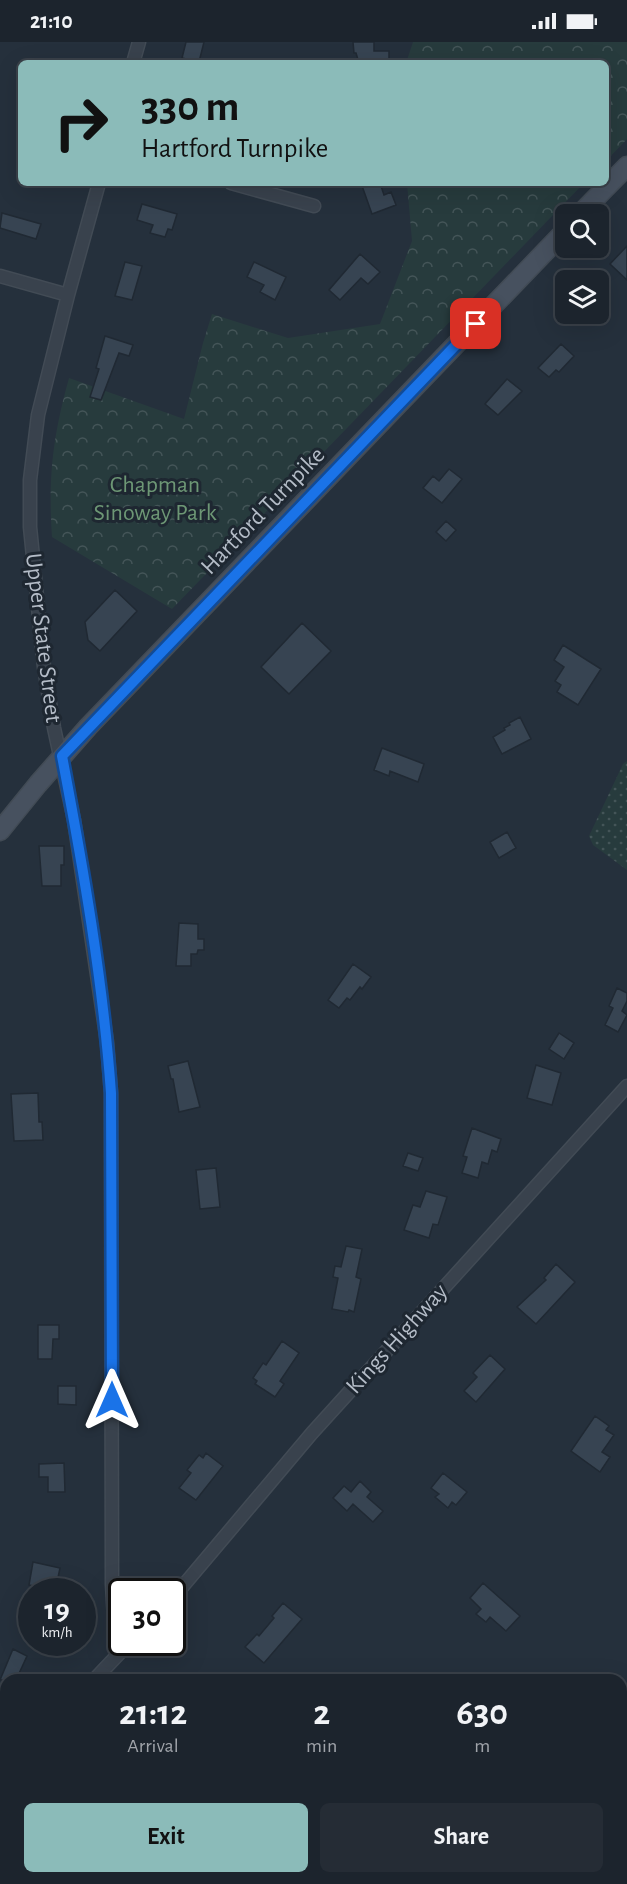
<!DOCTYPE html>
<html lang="en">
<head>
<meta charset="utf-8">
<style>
	:root { --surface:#1c242d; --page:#252c35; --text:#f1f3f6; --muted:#a0a4aa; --line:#3a4149; --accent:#8bbbb9 }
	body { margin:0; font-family:"Alegreya Sans",sans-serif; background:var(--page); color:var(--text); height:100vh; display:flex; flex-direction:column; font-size:22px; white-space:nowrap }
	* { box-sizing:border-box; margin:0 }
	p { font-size:20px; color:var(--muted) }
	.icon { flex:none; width:33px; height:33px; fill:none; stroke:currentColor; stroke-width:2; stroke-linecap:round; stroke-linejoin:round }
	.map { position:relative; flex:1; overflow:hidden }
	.details { position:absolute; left:0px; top:1632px; width:627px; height:210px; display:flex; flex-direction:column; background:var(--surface); border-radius:18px 18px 0 0; box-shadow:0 6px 24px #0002,0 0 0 2px var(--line) }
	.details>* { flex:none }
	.guide { position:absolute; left:18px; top:18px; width:591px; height:126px; border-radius:9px; box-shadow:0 6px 24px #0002,0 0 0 2px var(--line); background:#8bbbb9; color:#111; overflow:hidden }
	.tools { position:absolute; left:555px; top:162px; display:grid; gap:12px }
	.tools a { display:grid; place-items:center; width:54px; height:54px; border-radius:9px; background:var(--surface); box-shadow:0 6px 24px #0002,0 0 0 2px var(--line); font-size:30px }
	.speed { position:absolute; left:18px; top:1536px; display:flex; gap:12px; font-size:30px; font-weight:700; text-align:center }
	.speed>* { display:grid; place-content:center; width:78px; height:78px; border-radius:50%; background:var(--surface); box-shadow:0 6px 24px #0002,0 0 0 2px var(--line); line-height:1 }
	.speed small { font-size:15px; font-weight:400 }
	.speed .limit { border:3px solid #111; border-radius:9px; background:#fff; color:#111 }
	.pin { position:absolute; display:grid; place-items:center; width:51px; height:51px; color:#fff; margin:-26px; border-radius:12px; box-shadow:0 3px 9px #0006 }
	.me { position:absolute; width:66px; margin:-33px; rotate:0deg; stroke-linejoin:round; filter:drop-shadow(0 0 4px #0008) }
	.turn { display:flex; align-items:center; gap:21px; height:126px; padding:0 24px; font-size:27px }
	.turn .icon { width:78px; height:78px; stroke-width:2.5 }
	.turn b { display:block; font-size:42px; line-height:51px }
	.eta { display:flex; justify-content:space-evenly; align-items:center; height:102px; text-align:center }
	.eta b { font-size:36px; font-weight:700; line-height:42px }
	.action { display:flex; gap:12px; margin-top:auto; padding:12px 24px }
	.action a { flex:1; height:69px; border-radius:9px; background:var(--accent); color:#111; font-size:24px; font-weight:700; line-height:69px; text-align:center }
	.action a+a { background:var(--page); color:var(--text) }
	.status { display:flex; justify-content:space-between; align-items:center; height:42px; padding:0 30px; background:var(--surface); direction:ltr }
	.status svg { height:16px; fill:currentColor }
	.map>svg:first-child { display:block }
	.grass { fill:url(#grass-dots) }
	.park { fill:url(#park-crowns) }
	.building { fill:#374452; stroke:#202933; stroke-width:1.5 }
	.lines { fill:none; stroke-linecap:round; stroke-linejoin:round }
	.street-casing { stroke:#424b55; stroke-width:15 }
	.secondary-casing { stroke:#424b55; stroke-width:21 }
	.street { stroke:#39424d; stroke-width:12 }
	.secondary { stroke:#47515f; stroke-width:18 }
	.route-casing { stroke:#114b97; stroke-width:15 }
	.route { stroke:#1a73e8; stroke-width:10 }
	.labels { text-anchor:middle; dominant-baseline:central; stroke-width:6; stroke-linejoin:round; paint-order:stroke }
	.park-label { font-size:24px; fill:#6d9775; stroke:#1e2731 }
	.street-label { font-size:24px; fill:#b5bdc8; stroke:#1e2731 }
</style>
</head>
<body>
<div class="status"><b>21:10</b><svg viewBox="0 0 49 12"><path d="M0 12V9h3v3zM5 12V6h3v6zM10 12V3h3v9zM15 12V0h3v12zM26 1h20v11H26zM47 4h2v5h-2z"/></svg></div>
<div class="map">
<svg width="627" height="1842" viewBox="0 0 627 1842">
	<defs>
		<pattern id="grass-dots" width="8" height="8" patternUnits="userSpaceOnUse" patternTransform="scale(1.5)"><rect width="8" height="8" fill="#273b3d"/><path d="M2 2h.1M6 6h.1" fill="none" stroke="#445558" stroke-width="1.8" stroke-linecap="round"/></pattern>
		<pattern id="park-crowns" width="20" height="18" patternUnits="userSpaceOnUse" patternTransform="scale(1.5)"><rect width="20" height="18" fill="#273b3d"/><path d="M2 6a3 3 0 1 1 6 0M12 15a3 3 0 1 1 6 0" fill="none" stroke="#445558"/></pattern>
	</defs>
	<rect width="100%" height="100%" fill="#25303c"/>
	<!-- grass -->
	<path class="grass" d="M627 719V828L593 803 589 794 623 722Z"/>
	<!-- park -->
	<path class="park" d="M413 0H627V97L606 119V21H406Z
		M407 141H584L172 567 52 495C48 434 53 394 69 336L184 377 203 301 212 272 288 296 380 282 412 199Z"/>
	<!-- building -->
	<path class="building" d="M186 0H204L199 20 182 16Z
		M353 0H374V9H389V21H359L356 11H354Z
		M361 141H380L384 153 391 150 396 163 372 172Z
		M142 162 177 172 172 188 168 187 165 195 150 191 153 183 137 178Z
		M2 171 41 182 36 197 0 186Z
		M627 204V238L610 222Z
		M360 212 380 230 368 242 361 236 340 258 329 248Z
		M125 220 142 224 132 258 115 254Z
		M254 220 286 235 275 258 260 250 264 243 247 235Z
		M105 294 133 303 129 314 119 311 101 358 90 355 99 327 96 326Z
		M561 302 574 314 559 330 556 328 549 335 538 326Z
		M507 337 522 349 498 373 485 362Z
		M449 427 462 437 442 461 423 446 433 434 439 439Z
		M446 479 456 488 446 499 436 490Z
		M115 548 137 569 100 609 88 598 85 580Z
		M302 581 331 609 289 652 261 625Z
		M563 603 601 627 578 663 557 650 561 643 555 639 564 625 554 618Z
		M520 675 531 697 502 712 493 695 505 688 504 686 510 683 509 681Z
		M382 706 424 722 418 740 390 729 389 734 374 728Z
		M507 790 516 806 499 816 490 800Z
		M39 804H64V823H61V844H42Z
		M179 881 198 882V897H204V908H198L197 912H191V924H176Z
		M353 922 371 935 362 947 360 945 350 958 347 956 339 966 328 958Z
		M617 946 627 951V959L622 969 627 973 618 990 605 983 613 966 609 964Z
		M559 991 574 1001 564 1017 549 1007Z
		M188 1019 200 1065 179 1070 173 1037H171L168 1024Z
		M536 1023 561 1031 552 1063 527 1056Z
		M38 1051 39 1080H42L43 1098 14 1099 11 1052Z
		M472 1086 501 1097 497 1110 492 1108 488 1122 482 1120 478 1136 462 1131 467 1115 463 1114Z
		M408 1111 423 1116 418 1129 403 1124Z
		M216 1126 220 1165 200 1167 196 1128Z
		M426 1149 447 1155 438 1183 433 1182 429 1196 404 1188 413 1163 420 1165Z
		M346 1204 362 1207 356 1235 361 1237 354 1270 349 1268 348 1270 332 1267 338 1236 333 1235 335 1224 341 1225Z
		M556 1222 575 1240 536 1282 517 1265 546 1238 544 1236Z
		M38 1283H59V1297H53L52 1317H38Z
		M282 1299 299 1311 280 1339 284 1342 275 1355 255 1342 257 1339 253 1336 263 1321 266 1323Z
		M490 1313 505 1327 476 1360 464 1349 477 1335 473 1331Z
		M58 1344H76V1363L58 1362Z
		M595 1374 609 1384 606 1388 614 1393 602 1410 610 1415 600 1430 571 1409Z
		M206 1411 223 1424 196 1458 179 1446 191 1431 187 1428 199 1413 203 1416Z
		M64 1421 65 1450H48V1435H39V1422Z
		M443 1431 467 1450 456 1463 452 1460 448 1466 435 1455 439 1452 431 1446Z
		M360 1439 371 1450 367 1455 383 1469 373 1480 353 1462 347 1469 333 1456 344 1444 351 1450Z
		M33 1520 60 1526 55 1550H37L38 1545 29 1543Z
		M483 1541 520 1574 506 1589 490 1575 486 1580 476 1572 481 1567 470 1556Z
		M283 1561 302 1577 264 1621 245 1605 257 1592 259 1594 274 1576 272 1574Z
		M13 1607 27 1614 16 1638H0Z"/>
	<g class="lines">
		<!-- street casing -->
		<g class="street-casing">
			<path id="street" d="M133 21 139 0
				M99 141 68 253 38 373 30 438V485L44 625 54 686 74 778 107 1000 111 1051 112 1542 114 1577 122 1592
				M231 141 314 164
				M0 234 68 253
				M172 1557 312 1391 627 1044
				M94 1638 130 1600
				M0 1739 6 1733"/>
		</g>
		<!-- secondary casing -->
		<g class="secondary-casing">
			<path id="secondary" d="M580 172 627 124
				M0 789 38 742 88 685 566 188"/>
		</g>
		<!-- street -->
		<use href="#street" class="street"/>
		<!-- secondary -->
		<use href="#secondary" class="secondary"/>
	</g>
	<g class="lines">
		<!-- route casing -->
		<g class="route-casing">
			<path id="route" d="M112 1358 111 1051C103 938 83 825 62 714L476 282"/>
		</g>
		<!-- route -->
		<use href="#route" class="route"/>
	</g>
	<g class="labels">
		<!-- park labels -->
		<g class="park-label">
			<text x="155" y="443">Chapman<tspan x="155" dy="28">Sinoway Park</tspan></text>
		</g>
		<!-- street labels -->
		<g class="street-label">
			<text transform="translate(263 469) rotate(-46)">Hartford Turnpike</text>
			<text transform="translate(43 596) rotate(83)">Upper State Street</text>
			<text transform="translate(397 1297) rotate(-48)">Kings Highway</text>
		</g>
	</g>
</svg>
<div class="tools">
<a><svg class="icon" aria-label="search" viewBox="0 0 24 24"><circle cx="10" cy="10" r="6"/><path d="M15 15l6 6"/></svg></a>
<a><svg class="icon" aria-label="layers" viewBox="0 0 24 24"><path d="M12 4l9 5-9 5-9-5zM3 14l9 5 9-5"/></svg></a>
</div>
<div class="speed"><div>19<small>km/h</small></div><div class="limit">30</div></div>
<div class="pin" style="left:476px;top:282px;background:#d93025"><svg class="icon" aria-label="arrive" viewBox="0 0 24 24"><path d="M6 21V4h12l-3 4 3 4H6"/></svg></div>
<svg class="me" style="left:112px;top:1358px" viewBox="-20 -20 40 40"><path d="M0-17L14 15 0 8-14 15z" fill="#1a73e8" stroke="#fff" stroke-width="4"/></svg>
<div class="guide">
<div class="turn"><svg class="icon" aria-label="right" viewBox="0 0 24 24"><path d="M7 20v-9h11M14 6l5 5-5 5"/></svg><div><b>330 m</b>Hartford Turnpike</div></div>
</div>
<section class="details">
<div class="eta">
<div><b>21:12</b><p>Arrival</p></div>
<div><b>2</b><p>min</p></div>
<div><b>630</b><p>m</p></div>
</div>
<div class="action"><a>Exit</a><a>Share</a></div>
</section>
</div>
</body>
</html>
